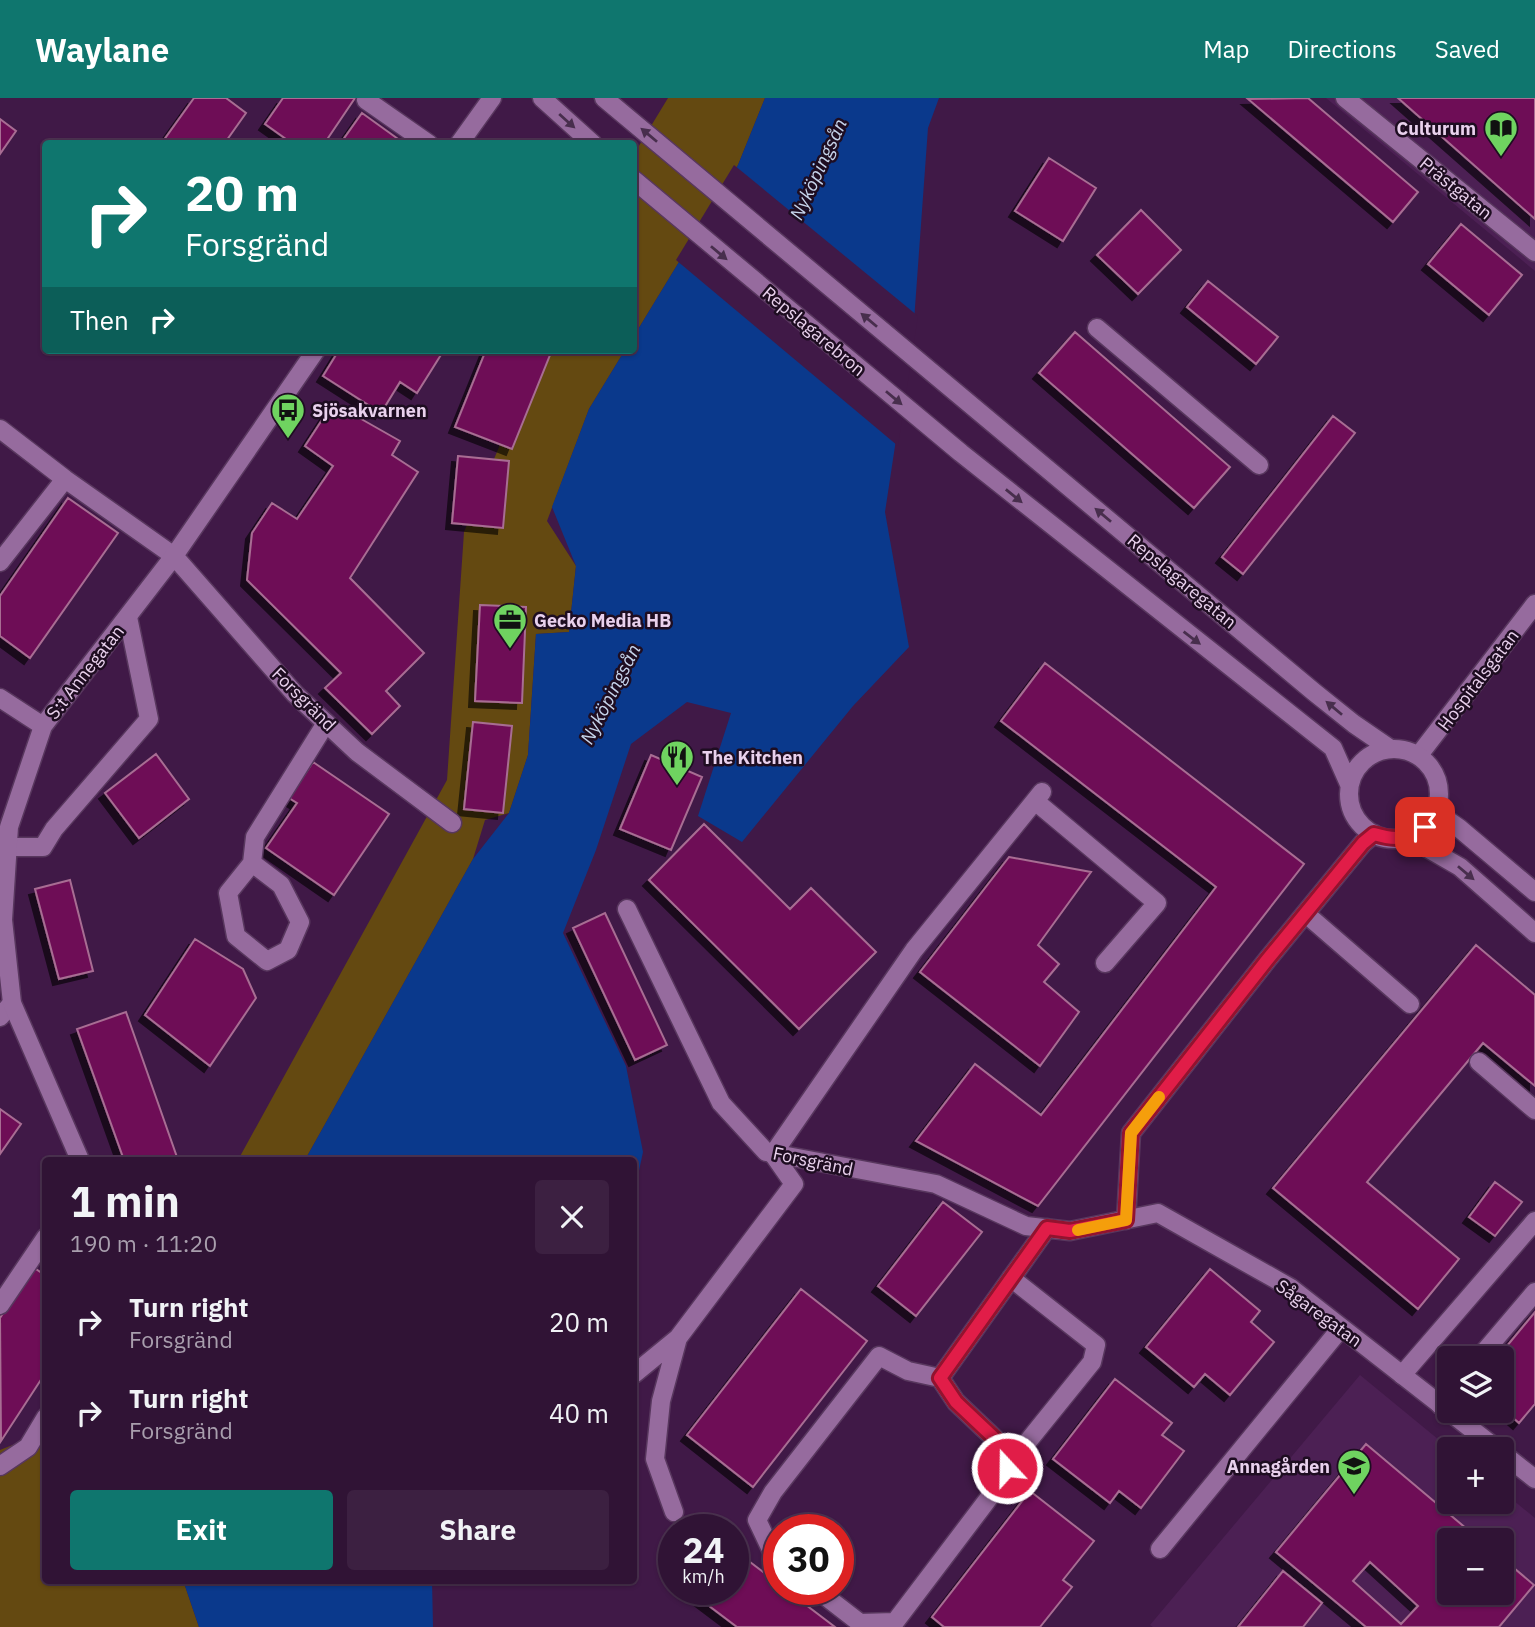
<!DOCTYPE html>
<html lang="en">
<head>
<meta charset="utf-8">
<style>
	:root { --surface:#301335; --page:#3c2041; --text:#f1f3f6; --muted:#a89ead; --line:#4b3250; --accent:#0f766e }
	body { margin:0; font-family:"IBM Plex Sans",sans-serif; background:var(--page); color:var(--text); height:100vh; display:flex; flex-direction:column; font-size:26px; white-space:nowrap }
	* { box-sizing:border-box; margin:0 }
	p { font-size:23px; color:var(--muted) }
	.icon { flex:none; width:38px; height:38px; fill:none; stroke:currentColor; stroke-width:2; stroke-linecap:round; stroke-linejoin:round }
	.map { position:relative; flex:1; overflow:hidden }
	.details { position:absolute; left:42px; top:1059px; width:595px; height:427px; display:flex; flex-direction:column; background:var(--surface); border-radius:7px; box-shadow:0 2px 5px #0004,0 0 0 2px var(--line) }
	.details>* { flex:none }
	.top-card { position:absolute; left:42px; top:42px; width:595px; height:214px; border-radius:7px; box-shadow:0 2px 5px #0004,0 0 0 2px var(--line); background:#0f766e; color:#fff; overflow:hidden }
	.fabs { position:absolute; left:1437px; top:1248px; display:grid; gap:14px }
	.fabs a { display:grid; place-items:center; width:77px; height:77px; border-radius:7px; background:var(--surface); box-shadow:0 2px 5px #0004,0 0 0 2px var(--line); font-size:35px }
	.speed { position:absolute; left:658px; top:1416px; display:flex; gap:14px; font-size:35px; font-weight:700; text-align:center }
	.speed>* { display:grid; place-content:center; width:91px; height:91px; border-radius:50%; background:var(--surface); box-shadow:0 2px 5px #0004,0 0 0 2px var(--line); line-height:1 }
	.speed small { font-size:18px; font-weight:400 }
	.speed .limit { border:10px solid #d22; background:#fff; color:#111 }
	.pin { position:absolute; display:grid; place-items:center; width:60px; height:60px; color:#fff; margin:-30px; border-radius:14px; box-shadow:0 4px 10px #0006 }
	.me { position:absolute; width:77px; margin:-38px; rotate:339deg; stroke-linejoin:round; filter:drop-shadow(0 0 5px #0008) }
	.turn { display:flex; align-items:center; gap:24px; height:147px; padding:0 28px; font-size:32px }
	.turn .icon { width:91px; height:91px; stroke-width:2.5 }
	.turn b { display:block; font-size:49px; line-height:60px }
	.then { display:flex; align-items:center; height:66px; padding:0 28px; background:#0003; gap:14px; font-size:26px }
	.round { display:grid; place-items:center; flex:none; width:74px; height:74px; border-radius:7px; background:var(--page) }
	.summary { display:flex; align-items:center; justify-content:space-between; height:119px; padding:0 28px }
	h1 { font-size:42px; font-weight:700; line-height:52px }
	.button { display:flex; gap:14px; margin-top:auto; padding:14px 28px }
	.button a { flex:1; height:80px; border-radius:7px; background:var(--accent); color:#fff; font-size:28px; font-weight:700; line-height:80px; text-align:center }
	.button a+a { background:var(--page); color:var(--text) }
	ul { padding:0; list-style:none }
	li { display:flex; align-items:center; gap:21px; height:91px; padding:0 28px }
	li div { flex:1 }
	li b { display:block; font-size:26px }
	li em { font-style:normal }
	header { display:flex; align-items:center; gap:42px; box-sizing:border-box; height:98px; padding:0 35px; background:var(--accent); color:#fff }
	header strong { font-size:33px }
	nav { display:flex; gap:38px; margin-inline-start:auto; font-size:24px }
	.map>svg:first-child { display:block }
	.built { fill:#4c2054; fill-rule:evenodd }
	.green { fill:#644911 }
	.water { fill:#0a398c }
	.pier { fill:#401947 }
	.building { fill:#6e0f56; stroke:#a86d93; stroke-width:2; fill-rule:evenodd; filter:url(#shadow) }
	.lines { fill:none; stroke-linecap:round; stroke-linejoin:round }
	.lane-casing { stroke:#58375e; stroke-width:21 }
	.street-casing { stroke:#58375e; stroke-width:21 }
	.secondary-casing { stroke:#58375e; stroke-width:21 }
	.lane { stroke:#966b9e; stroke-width:18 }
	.street { stroke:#966b9e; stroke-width:18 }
	.secondary { stroke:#966b9e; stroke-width:18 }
	.oneway { fill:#482e4d }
	.route-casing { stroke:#92132f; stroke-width:18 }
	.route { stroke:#e11d48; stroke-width:12 }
	.slow { stroke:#f59e0b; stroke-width:12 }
	.labels { text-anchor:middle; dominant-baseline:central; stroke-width:5; stroke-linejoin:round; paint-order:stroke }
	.poi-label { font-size:18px; font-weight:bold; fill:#e9d1ed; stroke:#1e0d21; text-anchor:start }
	.street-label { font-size:18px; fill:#e9d1ed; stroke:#1e0d21 }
	.water-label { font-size:19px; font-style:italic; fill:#c6d4eb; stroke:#1e0d21 }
</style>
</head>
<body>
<header>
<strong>Waylane</strong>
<nav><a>Map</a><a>Directions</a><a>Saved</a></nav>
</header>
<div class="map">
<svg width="1535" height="1529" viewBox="0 0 1535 1529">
	<defs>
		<filter id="shadow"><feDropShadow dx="-6" dy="6" stdDeviation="0" flood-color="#0009"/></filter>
	</defs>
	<rect width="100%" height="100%" fill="#401947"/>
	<!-- built -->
	<path class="built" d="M1326 0H1535V173Z
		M1360 1277 1450 1351 1449 1404H1502V1393L1535 1420V1529H1153L1150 1527ZM1449 1442H1502V1494H1449Z"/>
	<!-- green -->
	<path class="green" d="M668 0H765L738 67 634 238V56Z
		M539 252H625L589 311 547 423 576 468 569 534 536 536 528 657 509 715 485 722 473 761 305 1062H238L447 682 464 434Z
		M45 1334 46 1482H183L199 1529H0V1352Z"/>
	<!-- water -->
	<path class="water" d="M765 0H939L928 30 914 223 885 414 909 549 853 608 742 744 698 718 731 615 687 604 631 646 596 752 563 835 626 968 643 1054 634 1096V1062H305L473 761 509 715 528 657 536 536 569 534 576 468 552 409 589 311 625 252H634V238L738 67Z
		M183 1482H432L433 1529H199Z"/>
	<!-- pier -->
	<path class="pier" d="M734 67 918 218 898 348 676 162Z"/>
	<!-- building -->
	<path class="building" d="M194 0H226L246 15 224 46H161Z
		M283 0H355L324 46H293L265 26Z
		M1308 0 1418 94 1393 124 1248 1Z
		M1398 0H1535V121Z
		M362 15 405 46H340Z
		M0 21 16 33 0 56Z
		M1049 60 1096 90 1063 143 1015 113Z
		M1141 112 1181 152 1138 196 1097 157Z
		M1461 126 1522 177 1489 217 1428 166Z
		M1208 183 1278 239 1256 266 1187 209Z
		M1075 234 1230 369 1194 410 1039 275Z
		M339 252H444L417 295 400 284 381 315 323 278Z
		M486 252H538L550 257 512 351 455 329Z
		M333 305 400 343 392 357 418 374 350 480 424 555 386 593 400 608 372 636 325 590 341 575 247 482 252 435 272 405 297 421 333 368 305 348Z
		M1333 318 1355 335 1243 476 1222 459Z
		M458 358 509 363 503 430 452 425Z
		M68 400 118 435 30 560 0 538V498Z
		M480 507 526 509 522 605 475 603Z
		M1045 565 1304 766 1038 1108 916 1043 975 966 1041 1017 1216 789 1001 623Z
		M473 624 512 628 503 715 464 711Z
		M156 656 189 701 139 740 105 695Z
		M651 657 702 679 671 752 620 731Z
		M313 664 389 716 334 797 266 750 297 705 289 700Z
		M704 726 790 811 811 790 876 854 799 931 649 782Z
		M1009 759 1091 774 1038 847 1059 866 1044 884 1079 914 1040 968 920 874Z
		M70 782 93 873 59 881 35 791Z
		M605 815 667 947 635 962 573 830Z
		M195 841 243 871 256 900 210 968 145 917Z
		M1476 847 1535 897V988L1483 945 1367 1084 1459 1161 1418 1211 1273 1090Z
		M126 914 178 1062H124L77 931Z
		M0 1011 21 1026 0 1056Z
		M1495 1084 1522 1104 1495 1138 1469 1119Z
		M943 1104 982 1134 916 1218 878 1188Z
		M33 1169 46 1178V1261L42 1266 46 1269V1274L1 1343 0 1220Z
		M1210 1171 1260 1213 1251 1224 1274 1244 1230 1297 1205 1276 1194 1289 1146 1249Z
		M801 1191 867 1243 753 1389 687 1337Z
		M1535 1214V1306L1519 1325 1502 1310V1260H1497Z
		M1115 1281 1172 1325 1162 1337 1184 1353 1141 1410 1119 1393 1110 1405 1053 1361Z
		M1366 1346 1480 1442H1449V1494H1502V1460L1534 1487 1499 1529H1366L1276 1454ZM1370 1464 1418 1508 1401 1526 1353 1483Z
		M1030 1393 1094 1443 1063 1482 1072 1489 1040 1529H944L932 1519Z
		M733 1451 779 1486V1491H785L835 1529H737L692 1495 695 1491H733Z
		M1283 1473 1322 1505 1303 1529H1238Z"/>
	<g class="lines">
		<!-- lane casing -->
		<g class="lane-casing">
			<path id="lane" d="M366 2 429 46
				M1097 230 1259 367
				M0 331 65 381 174 458
				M0 464 65 381
				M1035 703 1157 805 1105 865
				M7 749H43L54 731 149 621 128 519
				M252 765 281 787 300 824 288 852 267 863 236 838 228 795 252 765 255 739 326 625
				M1306 816 1410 906
				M0 919 12 905
				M1479 964 1535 1012
				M0 1207 46 1139
				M1479 1260 1535 1194
				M634 1276 678 1240 794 1086 773 1056 914 852 1042 694
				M1402 1277 1535 1123
				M1440 1307 1449 1296
				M0 1368 28 1349 46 1319
				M674 1414 655 1361 661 1303 678 1240
				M1160 1451 1341 1230"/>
		</g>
		<!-- street casing -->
		<g class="street-casing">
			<path id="street" d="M1345 0 1535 154
				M459 46 492 0
				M174 458 295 596 357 654 452 725
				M0 600 43 628
				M1419 657 1535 506
				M627 811 721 1005 766 1054 936 1086 1026 1128 1070 1133 1158 1115 1291 1190 1497 1351
				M80 1062 12 905 3 822 9 729 43 628 174 458 316 252
				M1126 1122 1131 1035 1267 862 1363 745 1374 736
				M940 1280 1047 1130
				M1502 1355 1535 1381
				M1008 1368 1092 1264 1096 1247 1011 1180
				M779 1463 775 1460 757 1422 773 1394 879 1258 908 1273 940 1280 956 1304 1011 1356 1001 1384 895 1524 860 1525 816 1491"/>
		</g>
		<!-- secondary casing -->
		<g class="secondary-casing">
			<path id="secondary" d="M542 0 593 46
				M604 0 1314 594 1354 626 1389 650
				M634 82 961 355 1333 650 1349 686
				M1349 696a45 45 0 1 1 90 0a45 45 0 1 1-90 0Z
				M1436 714 1459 730 1535 794
				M1408 739 1460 769 1535 835"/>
		</g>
		<!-- lane -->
		<use href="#lane" class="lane"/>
		<!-- street -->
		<use href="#street" class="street"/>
		<!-- secondary -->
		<use href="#secondary" class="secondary"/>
	</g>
	<!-- one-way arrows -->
	<defs><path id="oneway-solid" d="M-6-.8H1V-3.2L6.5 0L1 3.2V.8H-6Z" transform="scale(1.75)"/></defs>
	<g class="oneway">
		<use href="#oneway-solid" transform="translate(567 23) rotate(42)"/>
		<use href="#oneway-solid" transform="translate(649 37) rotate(-140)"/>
		<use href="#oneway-solid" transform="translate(719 155) rotate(40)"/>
		<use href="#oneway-solid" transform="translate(869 222) rotate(-140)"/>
		<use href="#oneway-solid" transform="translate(894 300) rotate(40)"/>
		<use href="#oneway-solid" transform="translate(1014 398) rotate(39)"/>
		<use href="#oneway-solid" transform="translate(1103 417) rotate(-140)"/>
		<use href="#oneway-solid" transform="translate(1192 540) rotate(37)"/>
		<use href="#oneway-solid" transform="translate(1334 610) rotate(-140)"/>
		<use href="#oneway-solid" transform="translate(1466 775) rotate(40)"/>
	</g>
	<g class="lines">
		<!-- route casing -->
		<g class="route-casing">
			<path id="route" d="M1007 1370 1011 1356 956 1304 940 1280 1047 1130 1070 1133 1126 1122 1131 1035 1267 862 1363 745 1374 736C1397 743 1405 741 1425 729"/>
		</g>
		<!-- route -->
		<use href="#route" class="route"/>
		<!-- slow -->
		<path class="slow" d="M1078 1132 1126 1122 1131 1035 1159 999"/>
	</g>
	<!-- icons -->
	<defs>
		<g id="library-pin" transform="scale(1.75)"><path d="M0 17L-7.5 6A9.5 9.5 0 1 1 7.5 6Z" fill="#6fd360" stroke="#1e0d21"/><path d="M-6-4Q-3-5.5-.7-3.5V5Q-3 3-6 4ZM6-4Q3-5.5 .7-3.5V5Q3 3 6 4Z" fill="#111"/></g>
		<g id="bus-pin" transform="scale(1.75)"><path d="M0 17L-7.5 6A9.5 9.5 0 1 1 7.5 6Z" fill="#6fd360" stroke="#1e0d21"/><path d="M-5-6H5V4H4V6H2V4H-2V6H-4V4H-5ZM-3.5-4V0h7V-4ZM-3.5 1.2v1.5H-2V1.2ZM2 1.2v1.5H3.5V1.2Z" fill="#111"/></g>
		<g id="office-pin" transform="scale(1.75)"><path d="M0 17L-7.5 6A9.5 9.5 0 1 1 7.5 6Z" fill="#6fd360" stroke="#1e0d21"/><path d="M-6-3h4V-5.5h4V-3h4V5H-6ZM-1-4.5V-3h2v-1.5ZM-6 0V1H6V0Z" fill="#111"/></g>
		<g id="restaurant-pin" transform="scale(1.75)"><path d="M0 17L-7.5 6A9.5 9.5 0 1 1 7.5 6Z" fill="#6fd360" stroke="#1e0d21"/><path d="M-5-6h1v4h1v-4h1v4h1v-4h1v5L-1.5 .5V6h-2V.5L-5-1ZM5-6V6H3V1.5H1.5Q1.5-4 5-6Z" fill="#111"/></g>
		<g id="school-pin" transform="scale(1.75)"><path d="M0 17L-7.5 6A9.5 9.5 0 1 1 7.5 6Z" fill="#6fd360" stroke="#1e0d21"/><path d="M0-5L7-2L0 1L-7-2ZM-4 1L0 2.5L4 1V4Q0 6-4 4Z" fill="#111"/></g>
	</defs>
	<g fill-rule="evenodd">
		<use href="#library-pin" x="1501" y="30"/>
		<use href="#bus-pin" x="288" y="312"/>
		<use href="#office-pin" x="510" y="522"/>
		<use href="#restaurant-pin" x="677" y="659"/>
		<use href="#school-pin" x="1354" y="1368"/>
	</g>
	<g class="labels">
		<!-- poi labels -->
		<g class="poi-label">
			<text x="1476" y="30" text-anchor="end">Culturum</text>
			<text x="312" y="312">Sjösakvarnen</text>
			<text x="534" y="522">Gecko Media HB</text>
			<text x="702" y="659">The Kitchen</text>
			<text x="1330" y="1368" text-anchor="end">Annagården</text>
		</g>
		<!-- street labels -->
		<g class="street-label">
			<text transform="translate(1456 90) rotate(39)">Prästgatan</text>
			<text transform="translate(814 233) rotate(40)">Repslagarebron</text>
			<text transform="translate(1182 483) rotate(40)">Repslagaregatan</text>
			<text transform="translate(85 574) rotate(-52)">S:t Annegatan</text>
			<text transform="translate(1478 582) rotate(-53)">Hospitalsgatan</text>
			<text transform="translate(304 601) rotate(45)">Forsgränd</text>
			<text transform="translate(813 1063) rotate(12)">Forsgränd</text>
			<text transform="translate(1319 1215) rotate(36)">Sågaregatan</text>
		</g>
		<!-- water labels -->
		<g class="water-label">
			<text transform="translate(818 71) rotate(-65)">Nyköpingsån</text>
			<text transform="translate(610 596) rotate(-63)">Nyköpingsån</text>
		</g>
	</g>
</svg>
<div class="fabs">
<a><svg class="icon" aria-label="layers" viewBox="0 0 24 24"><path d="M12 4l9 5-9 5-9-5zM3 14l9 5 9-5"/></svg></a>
<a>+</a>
<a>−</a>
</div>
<div class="speed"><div>24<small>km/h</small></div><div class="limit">30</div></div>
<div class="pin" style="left:1425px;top:729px;background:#d93025"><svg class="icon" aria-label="arrive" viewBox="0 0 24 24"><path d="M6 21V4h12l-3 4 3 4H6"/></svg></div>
<svg class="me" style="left:1007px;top:1370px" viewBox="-20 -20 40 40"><circle r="17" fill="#e11d48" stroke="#fff" stroke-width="3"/><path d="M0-11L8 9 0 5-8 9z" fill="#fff"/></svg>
<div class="top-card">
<div class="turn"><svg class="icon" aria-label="right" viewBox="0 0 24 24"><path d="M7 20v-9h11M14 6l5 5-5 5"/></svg><div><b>20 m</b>Forsgränd</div></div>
<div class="then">Then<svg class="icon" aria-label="right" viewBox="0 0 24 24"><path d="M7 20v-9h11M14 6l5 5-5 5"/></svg></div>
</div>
<section class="details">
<div class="summary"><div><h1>1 min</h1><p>190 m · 11:20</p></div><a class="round"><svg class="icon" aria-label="close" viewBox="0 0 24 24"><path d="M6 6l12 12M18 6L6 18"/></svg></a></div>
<ul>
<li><svg class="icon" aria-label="right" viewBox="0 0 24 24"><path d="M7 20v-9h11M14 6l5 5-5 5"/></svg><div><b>Turn right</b><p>Forsgränd</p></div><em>20 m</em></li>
<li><svg class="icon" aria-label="right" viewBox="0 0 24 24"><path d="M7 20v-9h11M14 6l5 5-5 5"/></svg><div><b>Turn right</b><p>Forsgränd</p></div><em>40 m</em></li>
</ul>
<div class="button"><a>Exit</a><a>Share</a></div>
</section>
</div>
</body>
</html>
